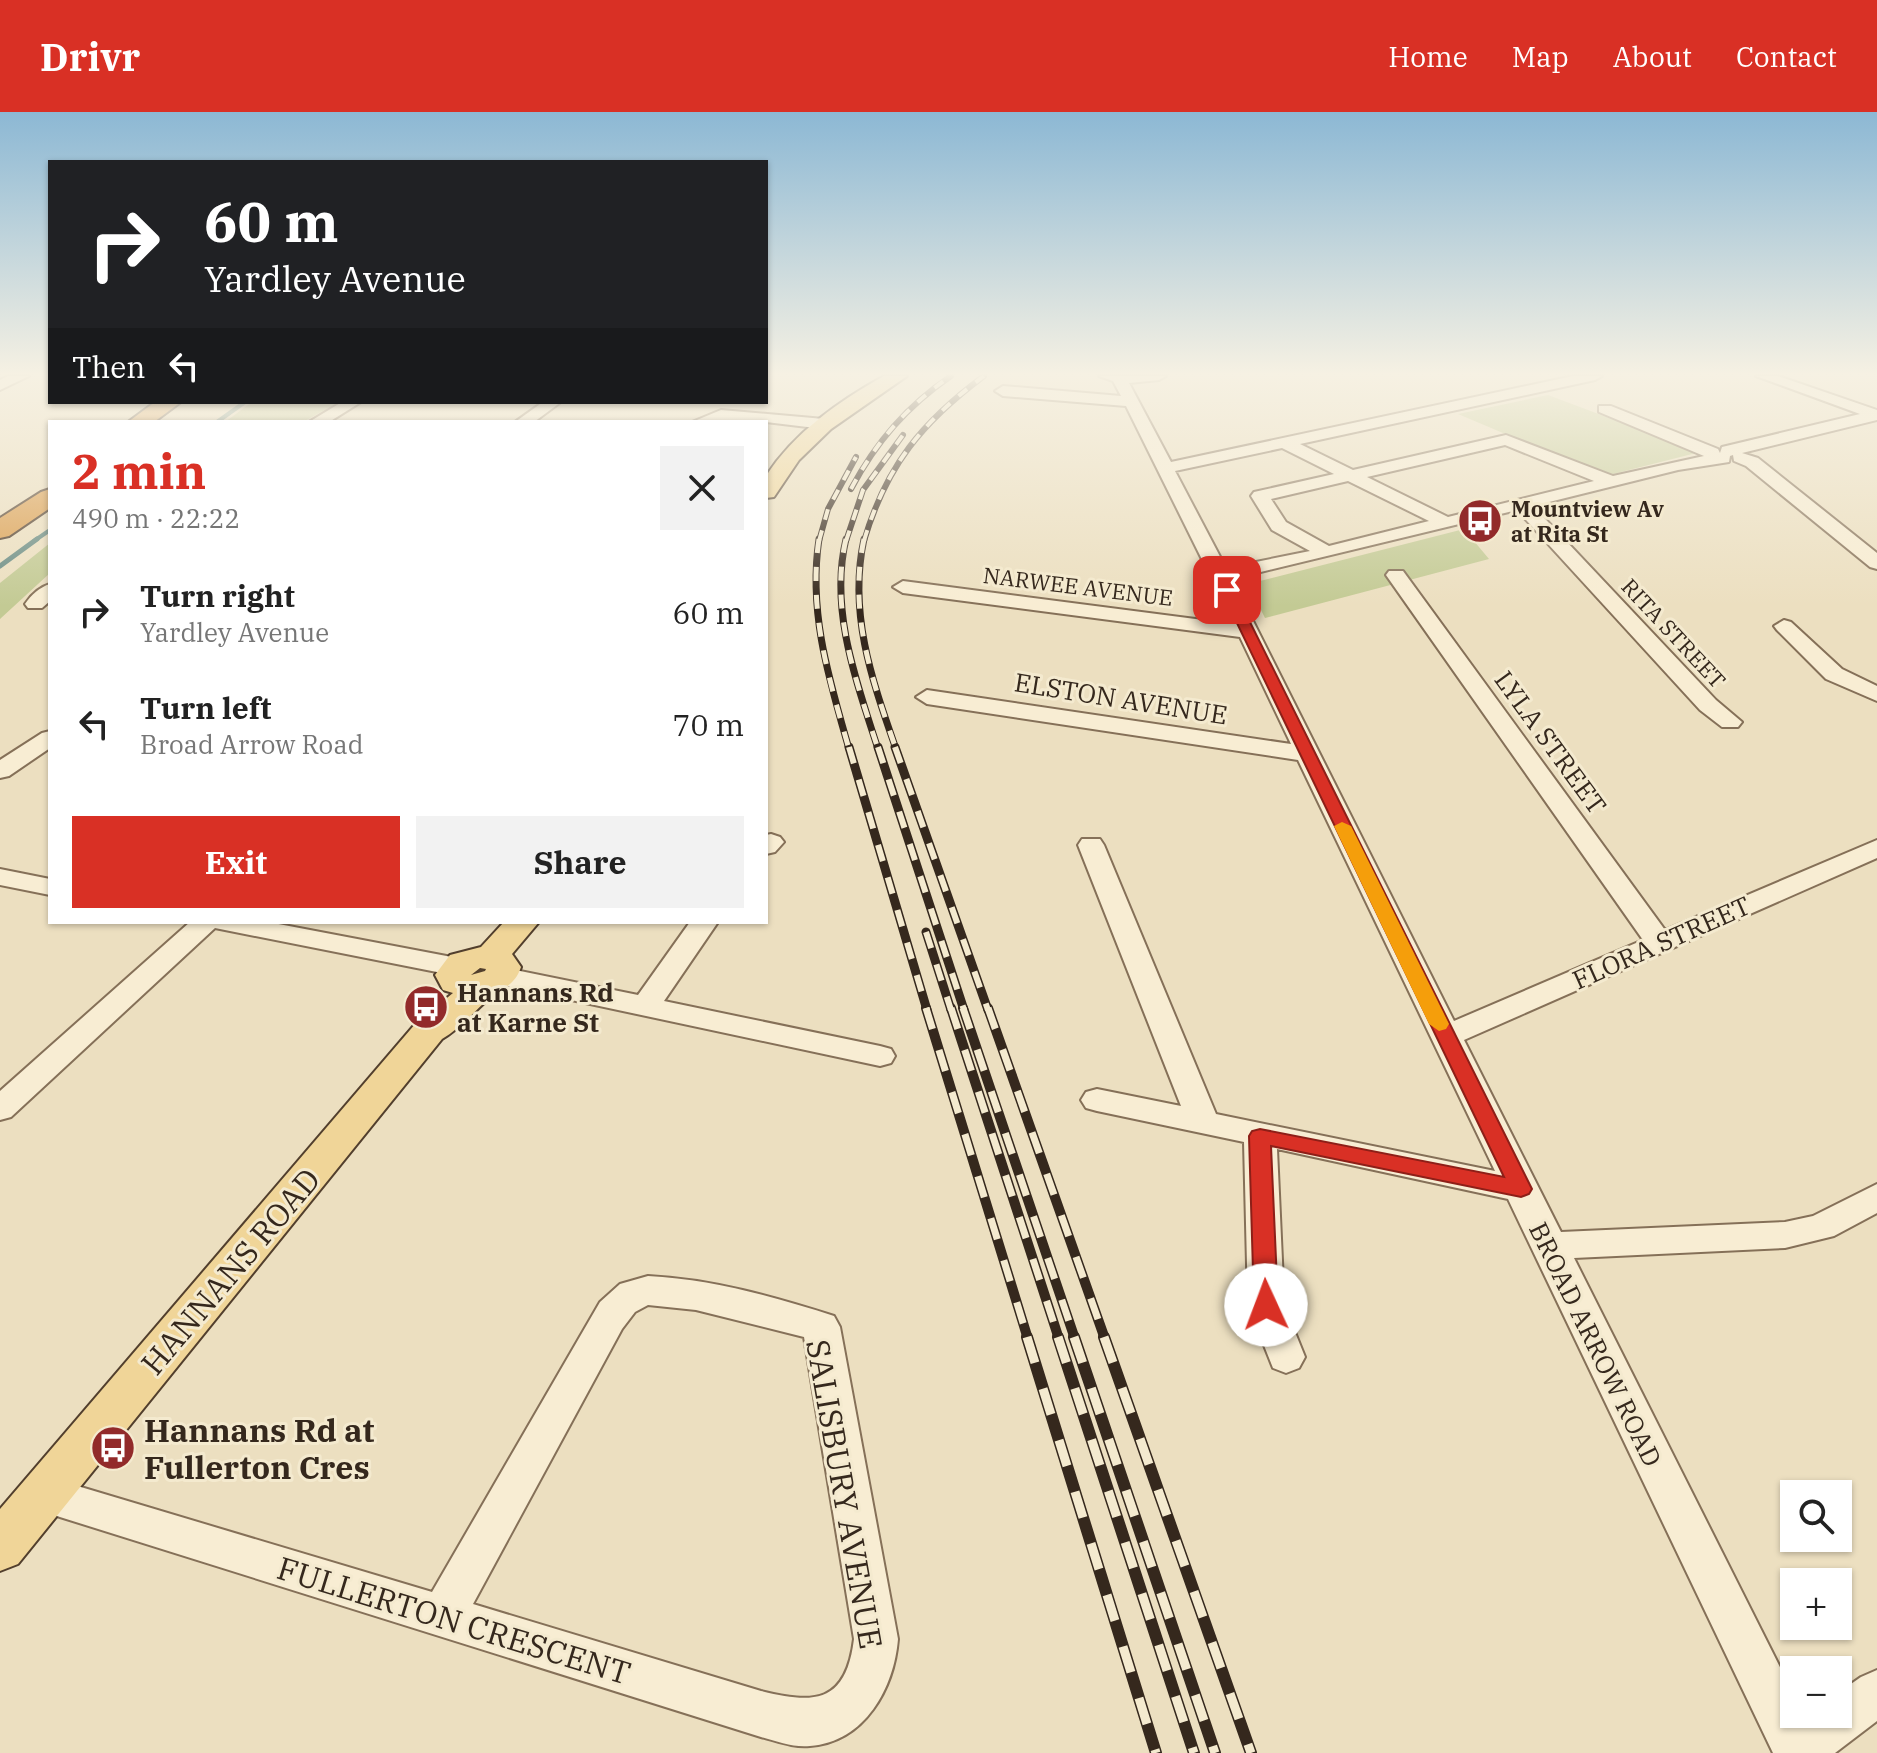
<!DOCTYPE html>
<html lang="en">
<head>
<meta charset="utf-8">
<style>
	:root { --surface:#fff; --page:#f2f2f2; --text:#222; --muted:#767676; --accent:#d93025 }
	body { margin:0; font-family:"IBM Plex Serif",serif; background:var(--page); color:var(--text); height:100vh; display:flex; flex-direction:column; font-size:30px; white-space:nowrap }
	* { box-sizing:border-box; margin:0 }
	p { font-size:26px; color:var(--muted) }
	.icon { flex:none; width:44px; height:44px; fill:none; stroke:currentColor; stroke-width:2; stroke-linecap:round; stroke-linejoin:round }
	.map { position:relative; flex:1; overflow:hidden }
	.details { position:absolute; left:48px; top:308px; width:720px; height:504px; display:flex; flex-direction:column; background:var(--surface); border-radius:0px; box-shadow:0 2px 6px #0004 }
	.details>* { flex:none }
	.banner { position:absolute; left:48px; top:48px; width:720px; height:244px; border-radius:0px; box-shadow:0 2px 6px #0004; background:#202124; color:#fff; overflow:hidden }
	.tools { position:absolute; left:1780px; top:1368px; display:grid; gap:16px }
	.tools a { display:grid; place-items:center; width:72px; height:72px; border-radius:0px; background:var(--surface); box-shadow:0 2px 6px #0004; font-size:40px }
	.pin { position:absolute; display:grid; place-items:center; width:68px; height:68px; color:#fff; margin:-34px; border-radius:16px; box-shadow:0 4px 12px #0006 }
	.me { position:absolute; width:88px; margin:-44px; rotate:358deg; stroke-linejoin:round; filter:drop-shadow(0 0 6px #0008) }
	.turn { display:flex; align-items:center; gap:28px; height:168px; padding:0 24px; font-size:36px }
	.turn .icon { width:104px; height:104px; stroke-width:2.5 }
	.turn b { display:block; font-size:56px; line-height:68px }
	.then { display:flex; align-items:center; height:76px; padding:0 24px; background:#0003; gap:16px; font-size:30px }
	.round { display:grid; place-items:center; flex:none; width:84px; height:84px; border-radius:0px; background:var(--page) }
	.summary { display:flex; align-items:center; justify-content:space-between; height:136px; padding:0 24px }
	h1 { font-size:48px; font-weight:800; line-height:60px; color:var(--accent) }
	.cta { display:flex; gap:16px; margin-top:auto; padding:16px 24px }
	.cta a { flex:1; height:92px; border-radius:0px; background:var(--accent); color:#fff; font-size:32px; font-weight:800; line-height:92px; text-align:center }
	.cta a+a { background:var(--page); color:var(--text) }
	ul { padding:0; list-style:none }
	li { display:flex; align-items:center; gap:24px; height:112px; padding:0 24px }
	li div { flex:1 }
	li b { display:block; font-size:30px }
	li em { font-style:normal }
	header { display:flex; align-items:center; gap:48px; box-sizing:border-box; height:112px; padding:0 40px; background:var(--accent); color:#fff }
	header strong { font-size:38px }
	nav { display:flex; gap:44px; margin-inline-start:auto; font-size:28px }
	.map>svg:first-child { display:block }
	.green { fill:#c3ca94 }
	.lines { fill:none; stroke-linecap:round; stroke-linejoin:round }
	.stream-far1 { stroke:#6a8c84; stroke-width:4 }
	.stream { stroke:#6a8c84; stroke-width:5 }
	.minor-casing { stroke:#857058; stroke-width:4 }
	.major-casing { stroke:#523f2d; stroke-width:4 }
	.highway-casing { stroke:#523f2d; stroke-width:4 }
	.minor { fill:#f8edd3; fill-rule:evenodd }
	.major { fill:#f0d598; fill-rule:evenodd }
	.highway { fill:#db9f51; fill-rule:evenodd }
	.rail-far4-casing { stroke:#35281d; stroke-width:6 }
	.rail-far3-casing { stroke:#35281d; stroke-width:7 }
	.rail-far2-casing { stroke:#35281d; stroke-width:9 }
	.rail-far1-casing { stroke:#35281d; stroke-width:10 }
	.rail-casing { stroke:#35281d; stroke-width:12 }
	.rail-far4 { stroke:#f4eacf; stroke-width:4; stroke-dasharray:11; stroke-linecap:butt }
	.rail-far3 { stroke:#f4eacf; stroke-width:5; stroke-dasharray:14; stroke-linecap:butt }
	.rail-far2 { stroke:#f4eacf; stroke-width:6; stroke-dasharray:17; stroke-linecap:butt }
	.rail-far1 { stroke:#f4eacf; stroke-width:7; stroke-dasharray:22; stroke-linecap:butt }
	.rail { stroke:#f4eacf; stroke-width:9; stroke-dasharray:27; stroke-linecap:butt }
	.route { fill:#d93025; stroke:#8d1f18; stroke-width:2 }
	.slow { fill:#f59e0b }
	.labels { text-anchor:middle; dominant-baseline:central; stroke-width:6; stroke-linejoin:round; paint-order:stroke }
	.far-poi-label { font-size:22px; font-weight:bold; fill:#35281d; stroke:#f4eacf; text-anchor:start }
	.far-street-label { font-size:22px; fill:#35281d; stroke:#f4eacf }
	.street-label { font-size:26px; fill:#35281d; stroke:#f4eacf }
	.poi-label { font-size:26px; font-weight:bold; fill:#35281d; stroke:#f4eacf; text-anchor:start }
	.near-street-label { font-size:32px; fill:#35281d; stroke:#f4eacf }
	.near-poi-label { font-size:32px; font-weight:bold; fill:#35281d; stroke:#f4eacf; text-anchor:start }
</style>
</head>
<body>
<header>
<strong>Drivr</strong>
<nav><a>Home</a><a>Map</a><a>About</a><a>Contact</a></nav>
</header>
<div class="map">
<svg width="1877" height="1641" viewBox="0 0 1877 1641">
	<rect width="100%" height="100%" fill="#ecdfc0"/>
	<!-- green -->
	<path class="green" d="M1548 283 1700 340 1613 362 1597 361 1458 302Z
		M252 290H339L303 310H225Z
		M1464 417 1489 447 1265 506 1248 472Z
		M50 431V461L0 507V471Z"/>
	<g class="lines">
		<!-- stream-far1 -->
		<path class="stream-far1" d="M217 310 245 290
			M34 429 50 418"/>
		<!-- stream -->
		<path class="stream" d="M0 454 37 427"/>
		<!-- minor casing -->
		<g class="minor-casing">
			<path id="minor" d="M8 264H29L0 278V268Z
				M1099 264H1166L1159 268 1129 271 1171 350 1573 264H1602L1595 268 1300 332 1353 358 1506 323 1613 364 1704 344 1599 300V294H1611L1718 337 1720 341 1722 335 1860 302 1756 264H1778L1877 298V308L1742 341 1758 346 1877 441V457L1870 455 1746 354 1734 349 1733 343 1730 344 1729 350 1678 358 1533 394 1716 588 1742 610 1738 615H1722L1700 598 1517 398 1232 467 1454 909 1643 828 1386 463 1389 459H1403L1665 818 1877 728V746L1464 928 1561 1120 1785 1110 1813 1104 1877 1072V1101L1834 1124 1785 1136 1574 1146 1794 1583V1602H1804L1805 1605 1810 1602H1838V1581L1861 1565 1877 1558V1609L1835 1641H1773L1508 1087 1277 1037 1284 1193 1305 1245 1299 1256 1286 1261 1273 1256 1248 1193 1244 1030 1097 999 1086 996 1081 988 1086 980 1097 977 1181 994 1078 733 1082 727H1100L1104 733 1216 1002 1495 1059 1298 648 927 592 916 585 927 578 1291 632 1240 525 903 481 893 475 903 469 1234 512 1126 294 1003 284 995 279 1003 274 1121 284 1113 269ZM1505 333 1594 369 1448 405 1367 365ZM1282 336 1334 362 1254 380 1251 384 1272 418 1310 439 1226 456 1175 359ZM1348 369 1429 409 1329 434 1286 410 1271 387Z
				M342 290H361L329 310H309Z
				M543 290H561L534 310H515Z
				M721 298 824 307 832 312 824 317 766 310H692Z
				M50 472V489L42 496H28L25 492C31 483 40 475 50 472Z
				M1784 508 1791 510 1842 557 1877 574V589L1826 567 1777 518 1774 514Z
				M50 619V636L9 664 0 666V648L42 621Z
				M771 722 780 725 784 730 775 740 766 742V723Z
				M0 757 50 767V783L0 773Z
				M190 810H268L457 846 467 849 471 855 467 861 457 864 215 816 11 1005 0 1008V979Z
				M690 810H718L664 889 880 934 891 937 895 944 891 951 880 954 501 873 491 870 486 864 491 858 501 855 638 883Z
				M648 1164C711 1167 775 1185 834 1204L840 1215 898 1527C894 1576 865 1630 810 1634 794 1636 777 1629 761 1625L44 1400 29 1395 23 1382 29 1369 44 1364 432 1480 600 1190 620 1172ZM648 1193 696 1198 804 1225 854 1527C846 1592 814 1592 761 1579L473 1492 622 1217 635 1200Z"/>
		</g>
		<!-- major casing -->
		<g class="major-casing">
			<path id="major" d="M884 264H907L831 317 799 348 774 385 766 386V364C795 320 839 289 884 264Z
				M504 810H539L512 842 521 855C515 873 504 875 491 885 474 899 461 916 442 927L18 1452 0 1459V1397L416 911 453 881 443 878 435 863 450 843 481 835ZM480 856 486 857 485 859 471 863Z"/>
		</g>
		<!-- highway casing -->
		<g class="highway-casing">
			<path id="highway" d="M155 290H181L154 310H128Z
				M50 377V396L9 424 0 426V406L41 380Z"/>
		</g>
		<!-- minor -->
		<use href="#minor" class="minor"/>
		<!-- major -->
		<use href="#major" class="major"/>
		<!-- highway -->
		<use href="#highway" class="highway"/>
		<!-- rail-far4 casing -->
		<g class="rail-far4-casing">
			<path id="rail-far4" d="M851 377C876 330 907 294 951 264
				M819 429 828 397 856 345
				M846 429 863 378 903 323
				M864 429C886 354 922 310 984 264"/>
		</g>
		<!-- rail-far3 casing -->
		<g class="rail-far3-casing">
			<path id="rail-far3" d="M819 427C808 500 829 567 849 637
				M846 427C829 498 857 571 878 637
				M864 427C848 501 872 568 896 637"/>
		</g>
		<!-- rail-far2 casing -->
		<g class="rail-far2-casing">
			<path id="rail-far2" d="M849 635 927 898
				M878 635 964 898
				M895 635 988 898
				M926 820 951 898"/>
		</g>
		<!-- rail-far1 casing -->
		<g class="rail-far1-casing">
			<path id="rail-far1" d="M926 896 1028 1227
				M951 896 1059 1227
				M963 896 1075 1227
				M988 896 1105 1227"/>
		</g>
		<!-- rail casing -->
		<g class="rail-casing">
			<path id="rail" d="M1027 1225 1156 1641
				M1058 1225 1194 1641
				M1074 1225 1215 1641
				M1104 1225 1251 1641"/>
		</g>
		<!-- rail-far4 -->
		<use href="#rail-far4" class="rail-far4"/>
		<!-- rail-far3 -->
		<use href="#rail-far3" class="rail-far3"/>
		<!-- rail-far2 -->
		<use href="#rail-far2" class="rail-far2"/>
		<!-- rail-far1 -->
		<use href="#rail-far1" class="rail-far1"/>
		<!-- rail -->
		<use href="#rail" class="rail"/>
	</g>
	<!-- sky -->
	<linearGradient id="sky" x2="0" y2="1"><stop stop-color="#8cb8d4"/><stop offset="0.53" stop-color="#f6f1e3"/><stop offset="1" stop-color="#f6f1e3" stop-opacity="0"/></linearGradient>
	<rect width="1877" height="494" fill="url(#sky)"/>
	<!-- route -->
	<path class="route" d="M1223 476 1234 478 1532 1077 1529 1082 1521 1085 1271 1034 1278 1193 1274 1199 1266 1202 1257 1199 1254 1193 1249 1024 1252 1019 1260 1017 1504 1065 1221 478Z"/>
	<!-- slow -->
	<path class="slow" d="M1342 710 1351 714 1449 912 1446 917 1439 919 1429 912 1334 714Z"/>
	<!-- icons -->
	<defs>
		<g id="bus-disc" transform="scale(2.3)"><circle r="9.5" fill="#922a2a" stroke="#f4eacf"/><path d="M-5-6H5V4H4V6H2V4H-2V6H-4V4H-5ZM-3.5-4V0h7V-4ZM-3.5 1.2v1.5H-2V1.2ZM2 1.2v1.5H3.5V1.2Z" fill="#fff"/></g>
	</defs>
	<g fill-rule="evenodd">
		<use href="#bus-disc" x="1480" y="409"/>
		<use href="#bus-disc" x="426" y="895"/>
		<use href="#bus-disc" x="113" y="1336"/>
	</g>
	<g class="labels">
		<!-- far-poi labels -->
		<g class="far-poi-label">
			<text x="1511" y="396">Mountview Av<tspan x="1511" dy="25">at Rita St</tspan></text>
		</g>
		<!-- far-street labels -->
		<g class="far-street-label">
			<text transform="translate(1078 474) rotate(7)">NARWEE AVENUE</text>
			<text transform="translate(1674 521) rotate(47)">RITA STREET</text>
		</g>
		<!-- street labels -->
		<g class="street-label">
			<text transform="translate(1121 586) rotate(9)">ELSTON AVENUE</text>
			<text transform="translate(1551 630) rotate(54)">LYLA STREET</text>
			<text transform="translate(1661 830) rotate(-24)">FLORA STREET</text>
			<text transform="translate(1596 1232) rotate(64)">BROAD ARROW ROAD</text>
		</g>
		<!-- poi labels -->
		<g class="poi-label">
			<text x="457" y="880">Hannans Rd<tspan x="457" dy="30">at Karne St</tspan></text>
		</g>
		<!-- near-street labels -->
		<g class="near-street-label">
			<text transform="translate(230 1159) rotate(-50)">HANNANS ROAD</text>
			<text transform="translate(845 1382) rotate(80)">SALISBURY AVENUE</text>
			<text transform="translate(454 1508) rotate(17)">FULLERTON CRESCENT</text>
		</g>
		<!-- near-poi labels -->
		<g class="near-poi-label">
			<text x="144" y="1318">Hannans Rd at<tspan x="144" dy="37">Fullerton Cres</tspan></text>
		</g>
	</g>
</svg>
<div class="tools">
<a><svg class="icon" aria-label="search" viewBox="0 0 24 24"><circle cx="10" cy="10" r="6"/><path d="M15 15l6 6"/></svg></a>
<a>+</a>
<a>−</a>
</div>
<div class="pin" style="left:1227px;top:478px;background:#d93025"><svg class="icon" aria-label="arrive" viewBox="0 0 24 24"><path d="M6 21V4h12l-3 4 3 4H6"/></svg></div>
<svg class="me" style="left:1266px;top:1193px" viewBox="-20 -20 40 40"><circle r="19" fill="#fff"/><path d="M0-13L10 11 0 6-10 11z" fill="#d93025"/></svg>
<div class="banner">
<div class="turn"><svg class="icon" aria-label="right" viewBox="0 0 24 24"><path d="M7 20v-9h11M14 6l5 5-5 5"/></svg><div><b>60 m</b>Yardley Avenue</div></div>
<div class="then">Then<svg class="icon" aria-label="left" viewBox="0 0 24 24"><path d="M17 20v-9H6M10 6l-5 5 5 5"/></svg></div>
</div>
<section class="details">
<div class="summary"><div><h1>2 min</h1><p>490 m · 22:22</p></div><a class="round"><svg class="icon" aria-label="close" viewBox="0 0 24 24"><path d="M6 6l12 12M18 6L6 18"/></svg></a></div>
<ul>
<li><svg class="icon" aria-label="right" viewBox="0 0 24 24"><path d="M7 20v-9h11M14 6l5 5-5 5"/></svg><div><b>Turn right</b><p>Yardley Avenue</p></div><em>60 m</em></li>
<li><svg class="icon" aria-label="left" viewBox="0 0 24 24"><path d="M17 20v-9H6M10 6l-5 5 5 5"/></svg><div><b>Turn left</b><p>Broad Arrow Road</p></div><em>70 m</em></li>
</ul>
<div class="cta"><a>Exit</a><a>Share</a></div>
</section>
</div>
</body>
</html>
